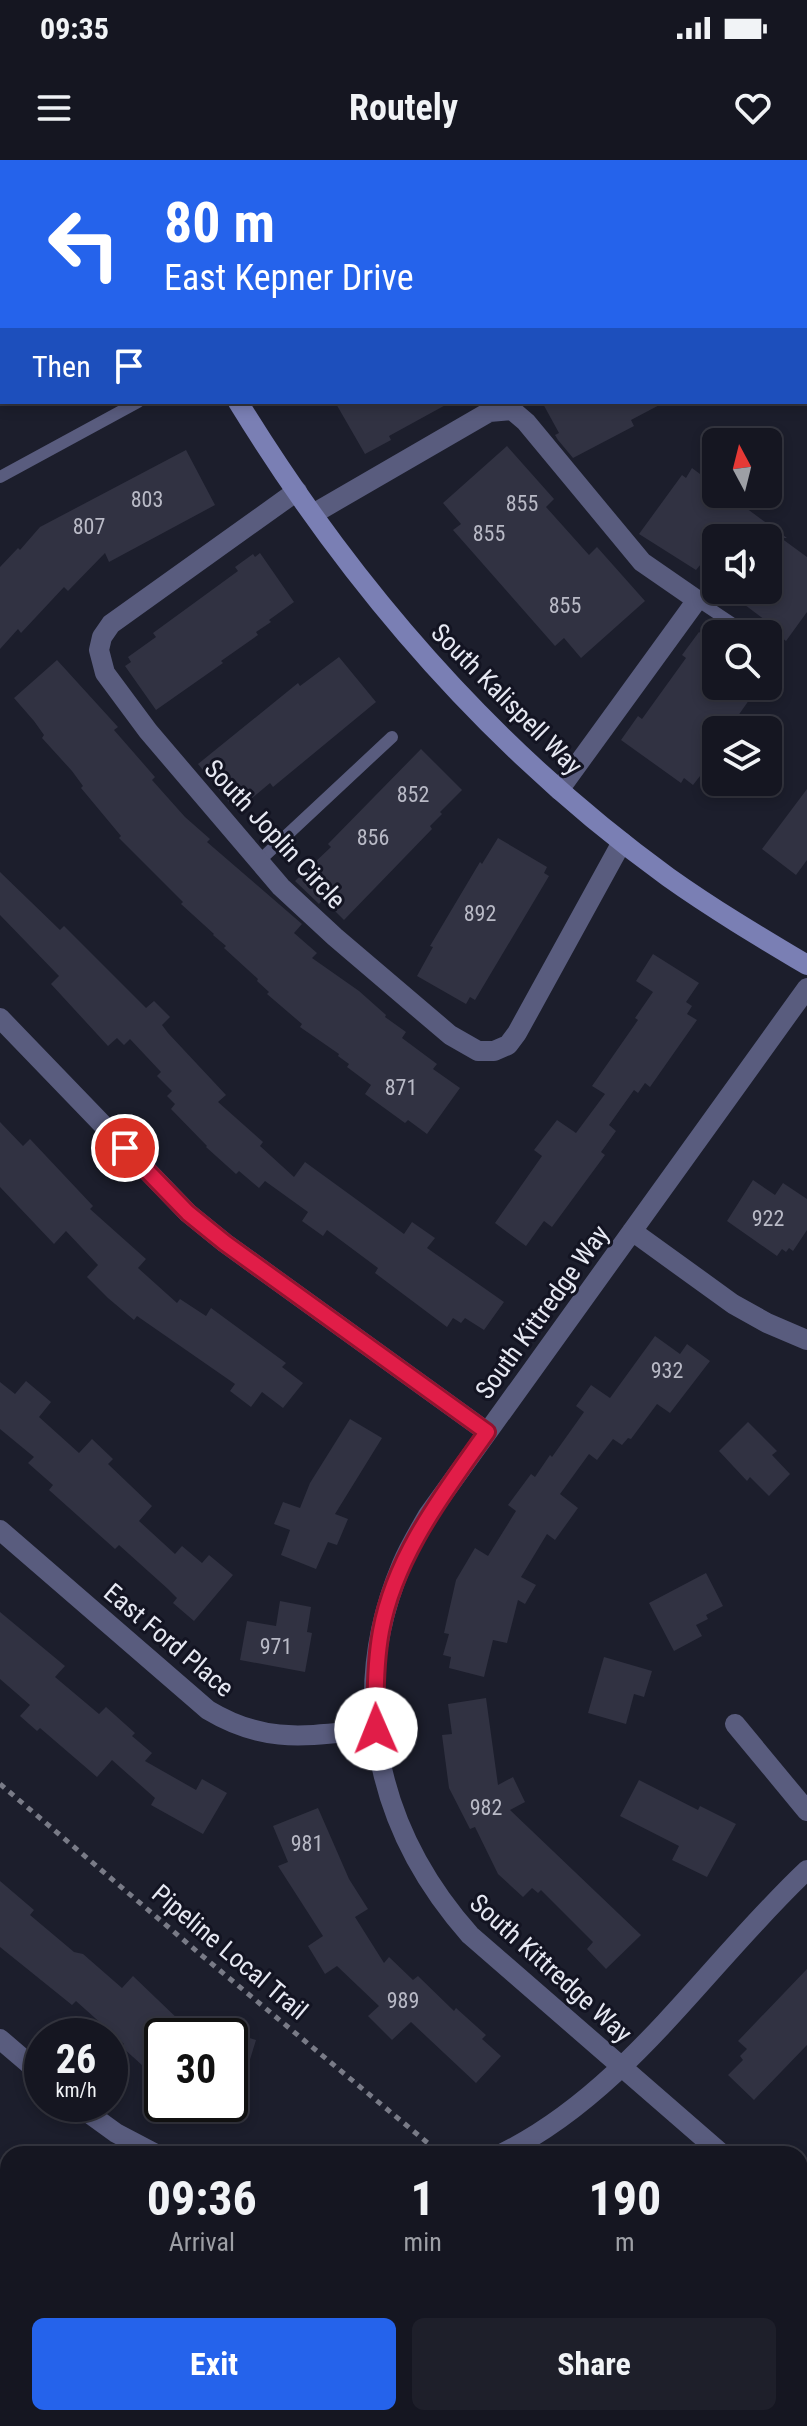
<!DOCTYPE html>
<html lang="en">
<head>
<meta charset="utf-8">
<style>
	:root { --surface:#151621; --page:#1e1f2a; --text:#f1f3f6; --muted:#9d9fa5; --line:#34353f; --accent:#2563eb }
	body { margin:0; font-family:"Roboto Condensed",sans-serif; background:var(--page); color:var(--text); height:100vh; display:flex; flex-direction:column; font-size:30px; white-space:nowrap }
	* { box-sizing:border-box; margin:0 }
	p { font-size:26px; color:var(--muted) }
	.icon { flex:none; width:44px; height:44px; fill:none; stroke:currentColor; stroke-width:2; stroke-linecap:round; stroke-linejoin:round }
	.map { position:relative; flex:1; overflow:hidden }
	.details { position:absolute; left:0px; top:1986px; width:808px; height:280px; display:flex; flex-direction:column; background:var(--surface); border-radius:24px 24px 0 0; box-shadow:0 4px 12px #0003,0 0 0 2px var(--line) }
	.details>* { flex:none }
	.hud { position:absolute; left:0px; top:0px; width:808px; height:244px; box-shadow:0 4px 12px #0003,0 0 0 2px var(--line); background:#2563eb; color:#fff; overflow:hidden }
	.needle { width:52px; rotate:353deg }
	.fabs { position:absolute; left:702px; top:268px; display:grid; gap:16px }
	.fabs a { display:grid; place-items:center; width:80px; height:80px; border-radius:12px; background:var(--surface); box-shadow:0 4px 12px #0003,0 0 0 2px var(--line); font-size:40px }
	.speed { position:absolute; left:24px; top:1858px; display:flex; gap:16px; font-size:40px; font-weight:700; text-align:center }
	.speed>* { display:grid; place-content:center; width:104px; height:104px; border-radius:50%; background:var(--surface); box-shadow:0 4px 12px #0003,0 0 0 2px var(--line); line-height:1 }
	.speed small { font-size:20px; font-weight:400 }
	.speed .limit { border:4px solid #111; border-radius:12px; background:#fff; color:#111 }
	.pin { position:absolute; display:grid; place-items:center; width:68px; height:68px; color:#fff; margin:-34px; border:4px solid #fff; border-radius:50%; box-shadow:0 2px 8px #0007 }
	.me { position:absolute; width:88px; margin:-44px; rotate:359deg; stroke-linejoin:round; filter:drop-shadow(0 0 6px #0008) }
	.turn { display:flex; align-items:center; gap:28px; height:168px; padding:0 32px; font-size:36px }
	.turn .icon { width:104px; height:104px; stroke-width:2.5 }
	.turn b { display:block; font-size:56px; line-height:68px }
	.then { display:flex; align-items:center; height:76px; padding:0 32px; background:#0003; gap:16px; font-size:30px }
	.eta { display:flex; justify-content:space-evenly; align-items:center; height:136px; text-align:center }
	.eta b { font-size:48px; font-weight:700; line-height:56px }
	.cta { display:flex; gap:16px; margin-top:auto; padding:16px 32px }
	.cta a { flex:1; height:92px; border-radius:12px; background:var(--accent); color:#fff; font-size:32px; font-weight:700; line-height:92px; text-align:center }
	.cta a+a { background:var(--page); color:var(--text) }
	.status { display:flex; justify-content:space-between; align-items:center; height:56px; padding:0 40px; background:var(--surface); direction:ltr }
	.status svg { height:22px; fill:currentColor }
	header { display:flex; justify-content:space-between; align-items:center; height:104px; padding:0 32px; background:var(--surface); font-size:36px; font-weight:700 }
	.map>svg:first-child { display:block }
	.green { fill:#23244c }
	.building { fill:#313242 }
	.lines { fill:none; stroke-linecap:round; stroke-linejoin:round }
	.path { stroke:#797b87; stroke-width:5; stroke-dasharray:6 6; stroke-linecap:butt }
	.lane { stroke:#595c7e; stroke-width:12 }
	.street { stroke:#595c7e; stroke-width:20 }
	.secondary { stroke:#7a7fb4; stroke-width:20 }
	.route-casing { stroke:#92132f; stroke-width:20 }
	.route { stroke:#e11d48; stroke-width:14 }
	.labels { text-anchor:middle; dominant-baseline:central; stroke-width:6; stroke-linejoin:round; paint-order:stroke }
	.number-label { font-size:22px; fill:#b9bac6 }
	.street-label { font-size:26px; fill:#e6e8f2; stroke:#131422 }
</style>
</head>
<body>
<div class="status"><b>09:35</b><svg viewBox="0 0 49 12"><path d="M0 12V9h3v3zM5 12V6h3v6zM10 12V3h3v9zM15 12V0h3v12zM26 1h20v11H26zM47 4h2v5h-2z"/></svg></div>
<header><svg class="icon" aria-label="menu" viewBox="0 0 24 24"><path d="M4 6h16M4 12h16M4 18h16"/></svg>Routely<svg class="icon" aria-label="heart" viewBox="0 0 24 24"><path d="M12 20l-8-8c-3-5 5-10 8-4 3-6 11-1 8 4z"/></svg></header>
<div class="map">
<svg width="807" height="2266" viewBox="0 0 807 2266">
	<rect width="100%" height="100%" fill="#1c1e2c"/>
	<!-- green -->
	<path class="green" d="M696 2258H775L784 2266H705Z"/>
	<!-- building -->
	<path class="building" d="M335 242H451L389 276 391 280 365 294Z
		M542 242H665L631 260 634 266 573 298 558 280 555 275 559 273Z
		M507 286 554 339 546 347 589 395 597 387 645 441 581 498 564 478 555 486 453 370 461 364 443 343Z
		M186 290 215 345 109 402 105 393 68 431 64 427 21 473 18 469 0 489V407L18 388 20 390 40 367Z
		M692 308 716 326V334H727L787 378H781L807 397V452L786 481 763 463 765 460 725 430H768V378H716V415L701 404 696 410 639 374 682 315 686 318Z
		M260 393 294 442 269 460 271 462 256 472 258 475 221 501 223 503 156 550 125 506 131 502 128 497 156 477 153 473 238 411 235 407 253 394 255 397Z
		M699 472 716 484V526H759L728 570H716V585L703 604 707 607 693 625 684 618 681 623 621 580 638 556 642 559 686 498 682 495Z
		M339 497 376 542 273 627 270 623 244 645 240 641 233 647 198 604 298 523 300 526Z
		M57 500 118 567 114 570 155 617 152 620 185 657 210 679 207 682 302 764 294 773 317 793 312 798 359 831 386 855 385 857 406 872 402 878 437 904 433 909 460 928 427 974 408 960 405 963 365 934 371 925 347 907 349 904 338 896 339 894 300 867 302 864 267 834 269 832 257 821 258 819 224 788 226 786 213 775 214 774 181 744 183 742 119 678 121 676 81 628 83 626 72 611 42 578 44 575 34 561 14 538Z
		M421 589 462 630 440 652 442 654 430 666 432 669 344 760 323 739 319 744 295 721 331 687 328 684Z
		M807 629V700L796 715 762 689Z
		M498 678 547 707 544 713 549 716 475 840 470 837 466 844 417 816 433 787 430 786 480 702 482 704Z
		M0 712 60 770 64 766 146 848 154 841 170 857 162 865 168 873 226 935 218 942 263 982 260 986 294 1017 305 1002 404 1074 412 1062 435 1078 427 1088 504 1142 484 1170 465 1158 461 1163 453 1158 447 1167 375 1113 378 1108 327 1070 323 1076 302 1061 308 1052 265 1021 259 1028 239 1011 236 1014 206 987 207 986 171 949 175 944 167 936 172 931 157 916 161 912 130 879 124 885 117 878 108 886 51 824 59 816 0 755Z
		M653 794 699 823 686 842 692 846 687 854 697 860 650 927 645 923 638 933 634 930 609 965 616 971 601 992 605 995 552 1067 544 1061 526 1086 495 1063 542 996 534 990 557 960 576 973 605 934 592 926 638 860 635 858 653 832 636 821Z
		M0 962 23 986 30 979 93 1046 90 1049 146 1099 138 1108 177 1143 180 1139 206 1156 211 1148 286 1203 282 1207 303 1223 283 1248 262 1232 251 1247 230 1231 235 1224 137 1156 134 1160 108 1138 87 1117 98 1105 66 1071 54 1084 0 1027Z
		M753 1020 775 1035 783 1023 807 1039V1070L793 1091 789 1088 786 1092 782 1089 777 1096 727 1061Z
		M655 1176 680 1194 687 1184 710 1201 670 1253 657 1244 631 1279 628 1278 622 1285 613 1279 597 1300 589 1294 560 1334 578 1348 555 1380 547 1374 521 1417 536 1425 525 1444 518 1440 507 1483 493 1480 484 1517 449 1508 451 1497 443 1495 449 1474 444 1473 456 1420 475 1388 488 1396 516 1351 508 1345 531 1314 535 1317 550 1295 552 1297 584 1252 576 1246 591 1225 610 1238Z
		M26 1221 51 1242 39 1257 79 1293 92 1279 113 1299 108 1304 152 1346 139 1361 175 1394 182 1386 202 1403 209 1395 233 1415 194 1461 173 1443 177 1438 168 1429 119 1385 115 1389 49 1330 53 1325 28 1303 34 1297 0 1269V1222L15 1234Z
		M350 1259 382 1278 335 1354 348 1359 337 1385 328 1382 316 1409 281 1395 290 1370 274 1364 283 1342 300 1348 310 1323Z
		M748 1262 777 1291 772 1295 790 1314 769 1336 750 1317 747 1321 719 1291Z
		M706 1413 723 1446 706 1455 708 1459 696 1465 702 1476 674 1491 649 1443Z
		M280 1441 311 1447 307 1472 312 1473 305 1512 240 1500 247 1461 276 1466Z
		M0 1452 65 1506 55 1517 99 1554 106 1547 135 1573 132 1576 152 1593 145 1601 196 1630 202 1619 227 1633 203 1674 151 1645 155 1638 112 1600 97 1617 40 1568 37 1571 20 1556 30 1545 0 1519Z
		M604 1497 652 1511 644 1537 634 1534 626 1564 588 1553Z
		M486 1538 498 1625 513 1617 525 1642 510 1650 641 1775 606 1809 587 1789 593 1782 541 1730 538 1733 532 1728 523 1737 498 1714 475 1667 470 1669 449 1628 442 1575 452 1574 448 1544Z
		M639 1620 698 1650 700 1646 736 1664 707 1717 672 1700 679 1686 620 1656Z
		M318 1648 349 1719 368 1749 355 1757 384 1803 389 1797 413 1820 418 1816 454 1851 456 1848 486 1875 482 1879 501 1896 476 1923 411 1862 392 1880 368 1856 379 1846 337 1806 325 1814 308 1786 323 1776 278 1706 288 1702 273 1666Z
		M0 1721 34 1750 30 1755 74 1792 83 1794 122 1828 133 1816 182 1863 170 1876H162V1885L143 1906 122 1887 124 1884 76 1841 72 1845 0 1787Z
		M807 1809V1885L754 1940 728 1915 743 1900 740 1896 747 1889 738 1881Z
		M230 1872 256 1880 235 1948 230 1947Z"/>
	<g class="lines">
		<!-- path -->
		<path class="path" d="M0 89H2
			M0 156 2 158
			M0 189 2 188
			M0 1624 200 1794 435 1989
			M730 2258 739 2266"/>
		<!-- lane -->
		<path class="lane" d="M0 227 2 226
			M0 317 138 242
			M697 440 748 474
			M768 487 774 491
			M258 702 392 577"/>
		<!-- street -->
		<path class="street" d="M307 2 311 0
			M297 331 111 464 102 477 99 490 105 513 148 571 281 727 335 777 450 875 478 891H494L508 885 517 873 622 682
			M313 354 489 252 512 250 526 262 642 402 697 440 559 630
			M0 858 188 1053 225 1083 487 1272
			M632 1071 733 1144 767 1163 807 1180
			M0 1370 208 1550C268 1586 310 1575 376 1569
			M735 1564 807 1651
			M0 1879 42 1915
			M76 1944 116 1973 156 1994
			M501 1994C626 1933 707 1804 807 1710
			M722 1994 470 1775C377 1670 346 1536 402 1404 409 1387 419 1371 428 1355L807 828
			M800 2062 807 2068
			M186 2258 187 2266"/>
		<!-- secondary -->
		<path class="secondary" d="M107 0 108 2
			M238 242C351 426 493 590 668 717 713 749 760 777 807 805"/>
	</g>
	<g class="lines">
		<!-- route casing -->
		<g class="route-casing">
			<path id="route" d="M125 988 188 1053 225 1083 487 1272C444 1333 395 1395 381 1471 375 1504 375 1536 376 1569"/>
		</g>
		<!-- route -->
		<use href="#route" class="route"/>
	</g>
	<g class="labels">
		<!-- number labels -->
		<g class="number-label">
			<text x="147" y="339">803</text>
			<text x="522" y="343">855</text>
			<text x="89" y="366">807</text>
			<text x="489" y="373">855</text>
			<text x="565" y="445">855</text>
			<text x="413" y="634">852</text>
			<text x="373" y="677">856</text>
			<text x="480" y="753">892</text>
			<text x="401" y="927">871</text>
			<text x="768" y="1058">922</text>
			<text x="667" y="1210">932</text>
			<text x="276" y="1486">971</text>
			<text x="486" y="1647">982</text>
			<text x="307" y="1683">981</text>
			<text x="403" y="1840">989</text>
		</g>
		<!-- street labels -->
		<g class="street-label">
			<text transform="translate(507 539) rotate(45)">South Kalispell Way</text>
			<text transform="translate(275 674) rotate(47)">South Joplin Circle</text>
			<text transform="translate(542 1152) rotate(-54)">South Kittredge Way</text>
			<text transform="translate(169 1480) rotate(40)">East Ford Place</text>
			<text transform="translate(230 1792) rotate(40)">Pipeline Local Trail</text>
			<text transform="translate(551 1808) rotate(42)">South Kittredge Way</text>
		</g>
	</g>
</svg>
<div class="fabs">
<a><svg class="needle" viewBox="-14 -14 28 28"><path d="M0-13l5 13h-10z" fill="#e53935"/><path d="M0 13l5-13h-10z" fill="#9d9fa5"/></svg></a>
<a><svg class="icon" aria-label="sound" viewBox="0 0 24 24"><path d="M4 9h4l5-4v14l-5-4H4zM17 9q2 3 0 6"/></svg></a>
<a><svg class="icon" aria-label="search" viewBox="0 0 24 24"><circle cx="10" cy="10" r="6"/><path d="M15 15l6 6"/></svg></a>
<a><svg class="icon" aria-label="layers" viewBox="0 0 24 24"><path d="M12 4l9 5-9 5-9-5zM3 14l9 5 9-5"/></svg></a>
</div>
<div class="speed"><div>26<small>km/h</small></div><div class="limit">30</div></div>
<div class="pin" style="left:125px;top:988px;background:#d93025"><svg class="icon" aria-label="arrive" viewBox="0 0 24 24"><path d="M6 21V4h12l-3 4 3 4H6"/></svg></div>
<svg class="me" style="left:376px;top:1569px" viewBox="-20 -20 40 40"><circle r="19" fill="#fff"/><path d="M0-13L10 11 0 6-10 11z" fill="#e11d48"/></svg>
<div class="hud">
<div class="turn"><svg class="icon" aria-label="left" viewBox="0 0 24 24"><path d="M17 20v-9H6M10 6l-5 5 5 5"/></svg><div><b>80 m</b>East Kepner Drive</div></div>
<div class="then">Then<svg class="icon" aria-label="arrive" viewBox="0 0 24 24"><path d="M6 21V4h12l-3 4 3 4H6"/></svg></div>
</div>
<section class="details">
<div class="eta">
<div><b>09:36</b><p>Arrival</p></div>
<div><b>1</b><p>min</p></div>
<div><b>190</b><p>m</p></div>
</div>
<div class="cta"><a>Exit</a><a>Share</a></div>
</section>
</div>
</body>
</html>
